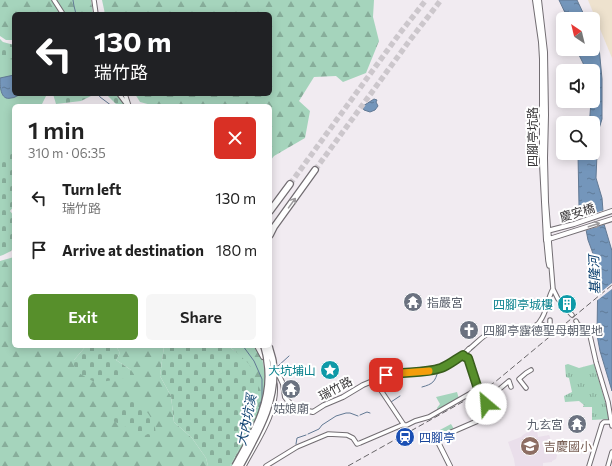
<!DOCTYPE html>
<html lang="en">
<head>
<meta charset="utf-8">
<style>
	:root { --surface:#fff; --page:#f6f6f6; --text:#222; --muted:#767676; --accent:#578f2b }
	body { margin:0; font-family:Commissioner,"Noto Sans TC",sans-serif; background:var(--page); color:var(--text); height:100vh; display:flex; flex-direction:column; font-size:15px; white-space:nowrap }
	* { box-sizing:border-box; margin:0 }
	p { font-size:13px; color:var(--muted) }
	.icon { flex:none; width:22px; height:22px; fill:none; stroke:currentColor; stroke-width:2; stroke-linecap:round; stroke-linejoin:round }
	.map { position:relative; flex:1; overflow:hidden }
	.panel { position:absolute; left:12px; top:104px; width:260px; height:244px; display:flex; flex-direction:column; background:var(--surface); border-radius:6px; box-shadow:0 2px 10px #0003 }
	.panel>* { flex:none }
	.guide { position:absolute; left:12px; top:12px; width:260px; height:84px; border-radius:6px; box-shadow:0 2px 10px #0003; background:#202124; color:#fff; overflow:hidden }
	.needle { width:26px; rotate:325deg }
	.controls { position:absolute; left:556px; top:12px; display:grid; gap:8px }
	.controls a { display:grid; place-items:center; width:44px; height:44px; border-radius:6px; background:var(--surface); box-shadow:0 2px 10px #0003; font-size:20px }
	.pin { position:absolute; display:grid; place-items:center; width:34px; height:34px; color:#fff; margin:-17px; border-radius:8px; box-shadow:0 2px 6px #0006 }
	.me { position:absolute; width:44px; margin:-22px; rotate:333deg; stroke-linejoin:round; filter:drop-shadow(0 0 3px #0008) }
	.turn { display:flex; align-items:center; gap:14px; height:84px; padding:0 16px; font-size:18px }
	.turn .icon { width:52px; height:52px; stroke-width:2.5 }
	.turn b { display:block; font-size:28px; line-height:34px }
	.round { display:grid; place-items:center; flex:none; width:42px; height:42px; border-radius:6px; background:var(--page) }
	.head { display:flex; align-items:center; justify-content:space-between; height:68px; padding:0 16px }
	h1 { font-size:24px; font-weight:600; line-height:30px }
	.primary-button { display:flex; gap:8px; margin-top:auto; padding:8px 16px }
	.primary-button a { flex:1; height:46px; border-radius:6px; background:var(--accent); color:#fff; font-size:16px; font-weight:600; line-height:46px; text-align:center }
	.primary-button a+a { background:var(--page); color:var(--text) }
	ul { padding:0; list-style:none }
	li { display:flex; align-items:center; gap:12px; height:52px; padding:0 16px }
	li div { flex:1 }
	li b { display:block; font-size:15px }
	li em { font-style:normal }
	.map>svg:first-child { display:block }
	.industrial { fill:#eee2ce }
	.built { fill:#eadfeb }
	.grass { fill:url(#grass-tufts) }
	.forest { fill:url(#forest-firs) }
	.cemetery { fill:url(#cemetery-stones) }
	.park { fill:#a5d4bc }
	.water { fill:url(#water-ripples); stroke:#627994 }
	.pier { fill:#f1ebf1 }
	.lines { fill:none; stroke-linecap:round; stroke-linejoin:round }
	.stream { stroke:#627994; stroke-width:1 }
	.trunk-tunnel { stroke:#ccc7cc; stroke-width:5.5; stroke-dasharray:5.5 3; stroke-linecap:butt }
	.minor-casing { stroke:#726d72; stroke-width:5.5 }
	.tertiary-casing { stroke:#726d72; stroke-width:6 }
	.trunk-casing { stroke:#726d72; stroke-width:8 }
	.minor { stroke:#fff; stroke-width:3.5 }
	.tertiary { stroke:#fff; stroke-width:4 }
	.trunk { stroke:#fff; stroke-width:5.5 }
	.rail { stroke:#686568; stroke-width:1; stroke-dasharray:6 3; stroke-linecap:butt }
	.trunk-bridge-casing { stroke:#726d72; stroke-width:8; stroke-linecap:butt }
	.trunk-bridge { stroke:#fff; stroke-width:5.5 }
	.oneway { stroke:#9c9a9c }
	.route-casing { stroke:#395d1c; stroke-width:10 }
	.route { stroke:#578f2b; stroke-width:7 }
	.slow { stroke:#f59e0b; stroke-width:7 }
	.labels { text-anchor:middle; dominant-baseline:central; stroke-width:4; stroke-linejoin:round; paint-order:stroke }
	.street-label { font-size:12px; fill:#383638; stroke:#fff }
	.worship-label { font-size:12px; fill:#5b616d; stroke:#fff; text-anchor:start }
	.culture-label { font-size:12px; fill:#0d838f; stroke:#fff; text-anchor:end }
	.transit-label { font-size:12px; fill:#164399; stroke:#fff; text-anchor:start }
	.education-label { font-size:12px; fill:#785e54; stroke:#fff; text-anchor:start }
	.water-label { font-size:13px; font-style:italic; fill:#0d4170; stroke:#fff }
</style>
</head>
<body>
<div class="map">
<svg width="612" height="466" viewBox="0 0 612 466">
	<defs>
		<pattern id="grass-tufts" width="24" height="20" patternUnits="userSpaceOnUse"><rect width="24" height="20" fill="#a5d4bc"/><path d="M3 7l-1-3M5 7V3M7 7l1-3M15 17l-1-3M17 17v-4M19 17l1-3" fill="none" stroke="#87ad9a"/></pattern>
		<pattern id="forest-firs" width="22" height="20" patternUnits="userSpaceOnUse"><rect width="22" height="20" fill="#a5d4bc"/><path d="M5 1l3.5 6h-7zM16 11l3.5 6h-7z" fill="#87ad9a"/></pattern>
		<pattern id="cemetery-stones" width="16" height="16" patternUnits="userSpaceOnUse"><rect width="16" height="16" fill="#a5d4bc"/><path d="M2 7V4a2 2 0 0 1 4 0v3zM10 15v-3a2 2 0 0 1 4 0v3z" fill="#87ad9a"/></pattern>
		<pattern id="water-ripples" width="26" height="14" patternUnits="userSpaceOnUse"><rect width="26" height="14" fill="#7496bb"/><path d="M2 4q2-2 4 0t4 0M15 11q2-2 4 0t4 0" fill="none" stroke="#607b99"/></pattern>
	</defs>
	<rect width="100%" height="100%" fill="#f1ebf1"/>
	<!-- industrial -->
	<path class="industrial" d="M588 0H612V58Z"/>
	<!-- built -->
	<path class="built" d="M536 424 538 437 549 435 550 437 552 450 558 452 556 459 552 461V462L543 463V466H515L514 459 508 442 521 437 523 435 531 430 530 426Z"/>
	<!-- grass -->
	<path class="grass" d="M568 364 579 368 594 364 607 408 609 419 592 420V407H583L584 405 579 401 565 402 564 396 572 392 569 378 566 377 565 365Z"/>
	<!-- forest -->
	<path class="forest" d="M0 0H91L93 14H14V40H6L0 36Z
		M102 0H374L373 17 379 41 366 73 343 82 336 76 314 77 299 101 310 111 305 138 274 156 270 161V106H155L140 102 135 94H270V14H105Z
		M14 257V346H86L74 360 131 370 116 360 120 353 116 346H164L160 376 171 396 174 422 192 438 206 458 208 466H0V261Z
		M228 346H256L262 357 265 375 263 403 256 420 232 466H230L256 416 235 351Z"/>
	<!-- cemetery -->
	<path class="cemetery" d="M0 39 3 42 14 45V94H53L46 96 41 106H14V206L10 211 14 216V247L11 251 3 255 0 256Z
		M53 94H95L81 101 56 104Z
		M104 94H123L127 106H118L106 94Z
		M86 346H116L120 353 116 360 131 370 135 376 96 383 77 372 73 363 74 360Z
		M164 346H228L235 351 249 364 262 394V402L256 416 230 466H208L206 458 192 438 174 422 171 396 160 376Z
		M135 398C145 410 159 422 155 439L108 419 120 404Z"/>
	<!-- park -->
	<path class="park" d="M0 57 14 60V94H45L38 106H14V136L9 152 1 159H0Z
		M457 392 459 399 438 411 437 408 440 404 436 397Z
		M451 424 454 429 440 436 438 431Z"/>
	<!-- water -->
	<path class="water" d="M559 0H577L586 19H568Z
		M593 34 599 47 602 79V119L594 145 597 154 596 178 602 198 604 224 612 251V391L600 351 597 335 598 267 588 240 583 214 579 206 578 154 593 153V123H589L590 115 591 101H593V71H586L583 63 576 49H593Z
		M14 75V94H21C18 95 15 98 11 98 0 101 0 85 0 78Z
		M374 99 377 100 376 102 378 106 375 110 370 112 364 110 362 107 363 106Z"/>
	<!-- pier -->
	<path class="pier" d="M605 210 606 224 584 231 581 217Z
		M612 283V289L595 302 596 296Z"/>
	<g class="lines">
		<!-- stream -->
		<path class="stream" d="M73 0 74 6 76 14
			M98 94 100 97 112 106
			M243 346 254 361 262 379V398L257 417
			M277 367 289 356
			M422 387C433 384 435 382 438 371
			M391 402 400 396
			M360 415 367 412 370 413
			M308 434 319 429 322 425 336 416 346 413H350L358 416
			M296 444 297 438 306 435"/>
		<!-- trunk-tunnel -->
		<path class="trunk-tunnel" d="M315 170 410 40 441 0
			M290 184 400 33 426 0"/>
		<!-- minor casing -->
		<g class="minor-casing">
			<path id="minor" d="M54 0 63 14
				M94 0 96 14
				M119 94 128 106
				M125 94 129 106
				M549 239 553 289 558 299 572 315
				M546 240 548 261 549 266
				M576 321 578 325 585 327 589 331 596 362 608 402 612 426
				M541 324 550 328V320
				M469 349C476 344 483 335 491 332 505 326 518 335 533 327 536 325 539 324 540 321 547 313 547 299 553 289
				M374 380 404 425
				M526 388 519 379 526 373 531 370
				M486 403 489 402V398L490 397 509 381 511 387
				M244 466C257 441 278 413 275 384
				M266 466 297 447 328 434 347 435 353 438 357 444 360 443 402 425H407L415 421 429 417 478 389
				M589 466 602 424 604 422H611
				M608 466 612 452"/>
		</g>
		<!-- tertiary casing -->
		<g class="tertiary-casing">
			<path id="tertiary" d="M535 0 541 42 542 59V164L546 240 612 219
				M539 0 545 52 546 115 545 158 546 202 549 239
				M547 231 574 224 612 211
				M257 346 263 357
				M277 371 283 384 285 397 288 401 292 405 308 411 313 412 324 405 343 397 363 385 387 375 394 374 418 372 441 368 463 355 469 349
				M450 466 437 440 452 432 482 419 486 403 478 389 468 358 465 357 463 355"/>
		</g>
		<!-- trunk casing -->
		<g class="trunk-casing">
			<path id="trunk" d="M270 211 290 184
				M270 235 274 227 315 170"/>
		</g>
		<!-- minor -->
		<use href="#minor" class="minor"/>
		<!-- tertiary -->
		<use href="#tertiary" class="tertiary"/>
		<!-- trunk -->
		<use href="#trunk" class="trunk"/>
		<!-- rail -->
		<path class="rail" d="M348 466 475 395 495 382 612 285"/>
		<!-- trunk-bridge casing -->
		<g class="trunk-bridge-casing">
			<path id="trunk-bridge" d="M235 466C253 434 274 400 267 361 267 356 265 351 264 346
				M240 466C258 433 278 400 273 361 272 356 270 351 269 346"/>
		</g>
		<!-- trunk-bridge -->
		<use href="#trunk-bridge" class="trunk-bridge"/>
	</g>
	<!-- one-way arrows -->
	<defs><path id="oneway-shaft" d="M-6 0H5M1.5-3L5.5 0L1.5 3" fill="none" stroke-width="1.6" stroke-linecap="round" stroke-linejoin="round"/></defs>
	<g class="oneway">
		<use href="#oneway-shaft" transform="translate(292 203) rotate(-54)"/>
		<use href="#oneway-shaft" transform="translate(594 225) rotate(-18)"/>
	</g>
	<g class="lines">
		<!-- route casing -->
		<g class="route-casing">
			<path id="route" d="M386 375C404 371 423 374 441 368 449 365 456 359 463 355L465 357 468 358 478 389 486 404"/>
		</g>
		<!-- route -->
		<use href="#route" class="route"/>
		<!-- slow -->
		<path class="slow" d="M402 373 429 371"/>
	</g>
	<!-- icons -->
	<defs>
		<g id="temple-disc" transform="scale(1)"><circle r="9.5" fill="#6b7280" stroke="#fff"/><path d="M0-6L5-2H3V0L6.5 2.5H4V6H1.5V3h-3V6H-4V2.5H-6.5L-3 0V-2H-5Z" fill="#fff"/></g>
		<g id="building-disc" transform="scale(1)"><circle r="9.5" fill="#0f9aa8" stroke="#fff"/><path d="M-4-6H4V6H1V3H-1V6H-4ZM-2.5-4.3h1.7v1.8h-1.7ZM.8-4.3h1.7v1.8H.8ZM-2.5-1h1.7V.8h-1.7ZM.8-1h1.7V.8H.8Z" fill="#fff"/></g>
		<g id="church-disc" transform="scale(1)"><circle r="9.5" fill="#6b7280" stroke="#fff"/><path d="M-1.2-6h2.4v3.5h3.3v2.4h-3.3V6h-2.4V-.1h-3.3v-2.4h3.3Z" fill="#fff"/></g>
		<g id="sight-disc" transform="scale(1)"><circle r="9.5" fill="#0f9aa8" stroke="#fff"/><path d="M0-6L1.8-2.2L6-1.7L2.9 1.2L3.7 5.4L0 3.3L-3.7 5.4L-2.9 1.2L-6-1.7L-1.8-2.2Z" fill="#fff"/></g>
		<g id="station-disc" transform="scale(1)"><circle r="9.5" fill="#1a4fb4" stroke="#fff"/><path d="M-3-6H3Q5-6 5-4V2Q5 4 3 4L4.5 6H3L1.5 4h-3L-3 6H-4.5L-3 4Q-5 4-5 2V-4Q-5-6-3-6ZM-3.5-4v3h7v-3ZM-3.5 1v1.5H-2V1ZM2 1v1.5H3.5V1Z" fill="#fff"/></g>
		<g id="school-disc" transform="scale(1)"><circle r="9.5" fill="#8d6e63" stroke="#fff"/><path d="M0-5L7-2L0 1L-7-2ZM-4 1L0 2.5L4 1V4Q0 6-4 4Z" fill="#fff"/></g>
	</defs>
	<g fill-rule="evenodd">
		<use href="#temple-disc" x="413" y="302"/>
		<use href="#building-disc" x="567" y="304"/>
		<use href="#church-disc" x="469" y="330"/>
		<use href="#sight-disc" x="330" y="370"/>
		<use href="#temple-disc" x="291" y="389"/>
		<use href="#temple-disc" x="577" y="424"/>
		<use href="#station-disc" x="405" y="437"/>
		<use href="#school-disc" x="530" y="446"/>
	</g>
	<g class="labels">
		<!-- street labels -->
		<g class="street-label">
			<text transform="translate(532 137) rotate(-90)">四腳亭坑路</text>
			<text transform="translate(577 212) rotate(-17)">慶安橋</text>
			<text transform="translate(335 388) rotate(-28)">瑞竹路</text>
		</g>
		<!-- worship labels -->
		<g class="worship-label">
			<text x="427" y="302">指嚴宮</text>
			<text x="483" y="330">四腳亭露德聖母朝聖地</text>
			<text x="291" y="408" text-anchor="middle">姑娘廟</text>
			<text x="563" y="424" text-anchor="end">九玄宮</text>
		</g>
		<!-- culture labels -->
		<g class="culture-label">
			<text x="553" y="304">四腳亭城樓</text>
			<text x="316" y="370">大坑埔山</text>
		</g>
		<!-- transit labels -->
		<g class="transit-label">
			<text x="419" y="437">四腳亭</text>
		</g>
		<!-- education labels -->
		<g class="education-label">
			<text x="544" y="446">吉慶國小</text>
		</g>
		<!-- water labels -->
		<g class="water-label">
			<text transform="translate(594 275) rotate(-92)">基隆河</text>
			<text transform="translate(246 420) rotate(-78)">大內坑溪</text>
		</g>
	</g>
</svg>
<div class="controls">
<a><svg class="needle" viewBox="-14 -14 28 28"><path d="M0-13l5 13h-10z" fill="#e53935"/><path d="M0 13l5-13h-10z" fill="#767676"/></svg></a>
<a><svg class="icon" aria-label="sound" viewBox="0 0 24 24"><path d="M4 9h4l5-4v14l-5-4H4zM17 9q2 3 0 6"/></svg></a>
<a><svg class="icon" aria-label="search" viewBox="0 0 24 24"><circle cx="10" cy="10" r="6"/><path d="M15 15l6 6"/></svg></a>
</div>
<div class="pin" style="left:386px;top:375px;background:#d93025"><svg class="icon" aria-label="arrive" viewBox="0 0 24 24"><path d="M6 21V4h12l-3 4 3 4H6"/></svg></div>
<svg class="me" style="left:486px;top:404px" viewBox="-20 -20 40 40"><circle r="19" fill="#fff"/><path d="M0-13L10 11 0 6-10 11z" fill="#578f2b"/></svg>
<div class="guide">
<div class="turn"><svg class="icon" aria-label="left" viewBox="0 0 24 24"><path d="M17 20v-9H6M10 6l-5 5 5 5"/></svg><div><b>130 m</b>瑞竹路</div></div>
</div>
<section class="panel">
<div class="head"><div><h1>1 min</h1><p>310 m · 06:35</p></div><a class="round" style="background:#d93025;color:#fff"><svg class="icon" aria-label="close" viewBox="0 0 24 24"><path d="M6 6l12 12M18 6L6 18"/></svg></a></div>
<ul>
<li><svg class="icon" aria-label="left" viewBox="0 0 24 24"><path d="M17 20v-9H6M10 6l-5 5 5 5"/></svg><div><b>Turn left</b><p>瑞竹路</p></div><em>130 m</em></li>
<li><svg class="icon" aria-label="arrive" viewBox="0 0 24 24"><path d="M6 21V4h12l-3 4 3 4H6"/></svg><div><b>Arrive at destination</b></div><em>180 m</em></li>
</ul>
<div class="primary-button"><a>Exit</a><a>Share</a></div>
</section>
</div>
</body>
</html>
